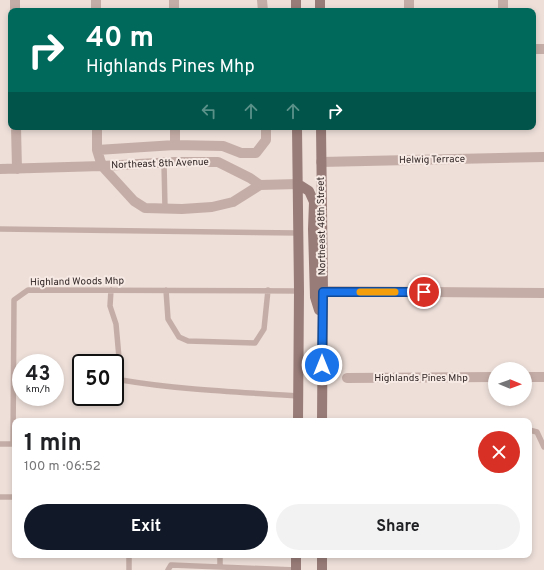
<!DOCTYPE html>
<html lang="en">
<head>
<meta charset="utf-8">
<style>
	:root { --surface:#fff; --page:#f2f2f2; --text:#202124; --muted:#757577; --accent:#111827 }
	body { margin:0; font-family:Overpass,sans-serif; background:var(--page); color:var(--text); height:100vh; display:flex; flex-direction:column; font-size:15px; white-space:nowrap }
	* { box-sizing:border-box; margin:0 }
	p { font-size:13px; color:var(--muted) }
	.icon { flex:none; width:22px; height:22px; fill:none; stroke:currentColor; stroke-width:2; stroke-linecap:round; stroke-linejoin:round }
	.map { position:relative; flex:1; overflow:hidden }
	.drawer { position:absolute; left:12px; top:418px; width:520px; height:140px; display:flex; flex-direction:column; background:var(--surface); border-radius:8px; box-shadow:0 2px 6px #0003 }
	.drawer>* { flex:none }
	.hud { position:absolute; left:8px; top:8px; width:528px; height:122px; border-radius:8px; box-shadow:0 2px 6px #0003; background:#00695c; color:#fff; overflow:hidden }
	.needle { width:26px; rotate:91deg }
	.buttons { position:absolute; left:488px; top:362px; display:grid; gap:8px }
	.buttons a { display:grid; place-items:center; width:44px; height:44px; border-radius:50%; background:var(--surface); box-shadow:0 2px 6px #0003; font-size:20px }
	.speed { position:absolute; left:12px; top:354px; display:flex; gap:8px; font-size:20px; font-weight:700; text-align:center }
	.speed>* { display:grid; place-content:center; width:52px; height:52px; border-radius:50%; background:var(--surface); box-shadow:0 2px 6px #0003; line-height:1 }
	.speed small { font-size:10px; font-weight:400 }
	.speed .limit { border:2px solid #111; border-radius:6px; background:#fff; color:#111 }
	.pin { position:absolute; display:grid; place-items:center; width:34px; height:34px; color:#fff; margin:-17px; border:2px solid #fff; border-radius:50%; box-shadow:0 1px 4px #0007 }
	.me { position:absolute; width:44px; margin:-22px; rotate:0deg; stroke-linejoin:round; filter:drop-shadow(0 0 3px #0008) }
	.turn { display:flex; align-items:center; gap:14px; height:84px; padding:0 12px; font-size:18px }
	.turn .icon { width:52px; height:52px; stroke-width:2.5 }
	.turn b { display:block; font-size:28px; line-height:34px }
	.lanes { display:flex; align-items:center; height:38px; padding:0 12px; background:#0003; justify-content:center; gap:20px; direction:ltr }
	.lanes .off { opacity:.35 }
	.round { display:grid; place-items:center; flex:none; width:42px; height:42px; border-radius:21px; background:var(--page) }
	.summary { display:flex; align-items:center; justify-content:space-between; height:68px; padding:0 12px }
	h1 { font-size:24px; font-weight:700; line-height:30px }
	.cta { display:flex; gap:8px; margin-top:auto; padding:8px 12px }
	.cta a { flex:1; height:46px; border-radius:24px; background:var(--accent); color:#fff; font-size:16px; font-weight:700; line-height:46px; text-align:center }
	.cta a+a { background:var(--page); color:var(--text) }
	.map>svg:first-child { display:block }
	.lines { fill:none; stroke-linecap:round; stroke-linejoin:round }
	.lane { stroke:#c5ada7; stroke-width:5.5 }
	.street { stroke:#c5ada7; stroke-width:10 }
	.secondary { stroke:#987c78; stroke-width:10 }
	.route-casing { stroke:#114b97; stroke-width:10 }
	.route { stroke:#1a73e8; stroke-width:7 }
	.slow { stroke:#f59e0b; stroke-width:7 }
	.labels { text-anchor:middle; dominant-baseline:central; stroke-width:4; stroke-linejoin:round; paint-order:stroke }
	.street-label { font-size:10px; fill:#322726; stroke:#f7eae5 }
</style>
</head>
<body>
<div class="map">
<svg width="544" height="570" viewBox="0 0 544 570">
	<rect width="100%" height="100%" fill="#eedfd9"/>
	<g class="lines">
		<!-- lane -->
		<path class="lane" d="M164 163 165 208
			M0 229 299 233
			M111 290 110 306 116 324 121 380C180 390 239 392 298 396
			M166 290 168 319 179 337 188 341 255 343 264 329 268 290
			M529 430 537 432 544 447
			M0 444H15
			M13 444 14 300 28 290 299 291
			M0 497H15
			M129 555V570
			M220 555V567
			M168 570 171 565 296 570"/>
		<!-- street -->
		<path class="street" d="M15 0V11
			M96 0V11
			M174 0V11
			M262 0 263 11
			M409 0V11
			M503 0V11
			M533 49H544
			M16 127 17 169
			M97 127V150L102 166 134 201 145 208 182 209 212 207 233 202 260 185 298 184
			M175 127V145
			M97 150 175 145 223 146 241 153H256L266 140V127
			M321 162 544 157
			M0 169 102 166 175 162H218L250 178 260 185
			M323 291 544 293
			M525 377H544
			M347 378 495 377"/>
		<!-- secondary -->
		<path class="secondary" d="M296 0V11
			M320 0V11
			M297 127 299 291 298 421
			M321 127 323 291 322 421
			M298 184 309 191 314 202 313 229 315 297 319 310
			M296 570V555
			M322 570V555"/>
	</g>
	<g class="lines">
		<!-- route casing -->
		<g class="route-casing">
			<path id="route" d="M322 365 323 292H424"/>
		</g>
		<!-- route -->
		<use href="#route" class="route"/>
		<!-- slow -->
		<path class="slow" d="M360 292H395"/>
	</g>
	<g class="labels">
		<!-- street labels -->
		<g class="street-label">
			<text transform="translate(432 160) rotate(-1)">Helwig Terrace</text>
			<text transform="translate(160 164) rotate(-2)">Northeast 8th Avenue</text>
			<text transform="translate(322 226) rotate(-91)">Northeast 48th Street</text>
			<text transform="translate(77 282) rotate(-1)">Highland Woods Mhp</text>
			<text x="421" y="378">Highlands Pines Mhp</text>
		</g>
	</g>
</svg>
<div class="buttons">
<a><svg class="needle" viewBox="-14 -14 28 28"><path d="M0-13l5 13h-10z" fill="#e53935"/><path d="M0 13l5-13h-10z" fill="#757577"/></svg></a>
</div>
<div class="speed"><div>43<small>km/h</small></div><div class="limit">50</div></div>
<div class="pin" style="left:424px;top:292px;background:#d93025"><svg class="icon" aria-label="arrive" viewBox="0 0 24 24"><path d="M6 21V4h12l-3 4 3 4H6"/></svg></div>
<svg class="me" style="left:322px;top:365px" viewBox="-20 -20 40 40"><circle r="17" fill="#1a73e8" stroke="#fff" stroke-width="3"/><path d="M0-11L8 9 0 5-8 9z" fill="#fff"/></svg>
<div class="hud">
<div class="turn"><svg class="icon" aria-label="right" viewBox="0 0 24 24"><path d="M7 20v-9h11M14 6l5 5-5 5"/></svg><div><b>40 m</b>Highlands Pines Mhp</div></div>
<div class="lanes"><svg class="icon off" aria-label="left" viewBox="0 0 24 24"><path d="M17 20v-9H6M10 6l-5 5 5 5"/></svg><svg class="icon off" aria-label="ahead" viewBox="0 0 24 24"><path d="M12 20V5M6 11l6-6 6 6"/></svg><svg class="icon off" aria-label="ahead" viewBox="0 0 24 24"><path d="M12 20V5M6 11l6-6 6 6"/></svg><svg class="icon" aria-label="right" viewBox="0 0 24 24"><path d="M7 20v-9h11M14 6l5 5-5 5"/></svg></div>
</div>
<section class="drawer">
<div class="summary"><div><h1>1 min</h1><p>100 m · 06:52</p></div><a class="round" style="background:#d93025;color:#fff"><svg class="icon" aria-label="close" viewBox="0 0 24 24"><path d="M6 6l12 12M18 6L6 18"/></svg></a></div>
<div class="cta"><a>Exit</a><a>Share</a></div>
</section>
</div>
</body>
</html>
